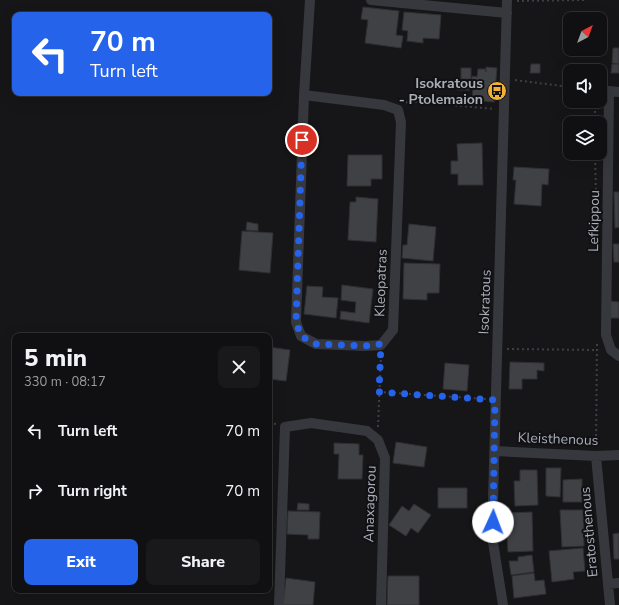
<!DOCTYPE html>
<html lang="en">
<head>
<meta charset="utf-8">
<style>
	:root { --surface:#101012; --page:#19191b; --text:#f1f3f6; --muted:#9c9d9f; --line:#303032; --accent:#2563eb }
	body { margin:0; font-family:"Nunito Sans",sans-serif; background:var(--page); color:var(--text); height:100vh; display:flex; flex-direction:column; font-size:15px; white-space:nowrap }
	* { box-sizing:border-box; margin:0 }
	p { font-size:13px; color:var(--muted) }
	.icon { flex:none; width:22px; height:22px; fill:none; stroke:currentColor; stroke-width:2; stroke-linecap:round; stroke-linejoin:round }
	.map { position:relative; flex:1; overflow:hidden }
	.details { position:absolute; left:12px; top:333px; width:260px; height:260px; display:flex; flex-direction:column; background:var(--surface); border-radius:8px; box-shadow:0 4px 16px #0002,0 0 0 1px var(--line) }
	.details>* { flex:none }
	.hud { position:absolute; left:12px; top:12px; width:260px; height:84px; border-radius:8px; box-shadow:0 4px 16px #0002,0 0 0 1px var(--line); background:#2563eb; color:#fff; overflow:hidden }
	.needle { width:26px; rotate:41deg }
	.buttons { position:absolute; left:563px; top:12px; display:grid; gap:8px }
	.buttons a { display:grid; place-items:center; width:44px; height:44px; border-radius:8px; background:var(--surface); box-shadow:0 4px 16px #0002,0 0 0 1px var(--line); font-size:20px }
	.pin { position:absolute; display:grid; place-items:center; width:34px; height:34px; color:#fff; margin:-17px; border:2px solid #fff; border-radius:50%; box-shadow:0 1px 4px #0007 }
	.me { position:absolute; width:44px; margin:-22px; rotate:2deg; stroke-linejoin:round; filter:drop-shadow(0 0 3px #0008) }
	.turn { display:flex; align-items:center; gap:14px; height:84px; padding:0 12px; font-size:18px }
	.turn .icon { width:52px; height:52px; stroke-width:2.5 }
	.turn b { display:block; font-size:28px; line-height:34px }
	.round { display:grid; place-items:center; flex:none; width:42px; height:42px; border-radius:8px; background:var(--page) }
	.overview { display:flex; align-items:center; justify-content:space-between; height:68px; padding:0 12px }
	h1 { font-size:24px; font-weight:800; line-height:30px }
	.button { display:flex; gap:8px; margin-top:auto; padding:8px 12px }
	.button a { flex:1; height:46px; border-radius:8px; background:var(--accent); color:#fff; font-size:16px; font-weight:800; line-height:46px; text-align:center }
	.button a+a { background:var(--page); color:var(--text) }
	ul { padding:0; list-style:none }
	li { display:flex; align-items:center; gap:12px; height:60px; padding:0 12px }
	li div { flex:1 }
	li b { display:block; font-size:15px }
	li em { font-style:normal }
	.map>svg:first-child { display:block }
	.building { fill:#404145; stroke:#303034 }
	.lines { fill:none; stroke-linecap:round; stroke-linejoin:round }
	.path { stroke:#3d3f44; stroke-width:2; stroke-dasharray:2 3; stroke-linecap:butt }
	.street { stroke:#37383d; stroke-width:10 }
	.route { stroke:#2563eb; stroke-width:7; stroke-dasharray:0 12.6 }
	.labels { text-anchor:middle; dominant-baseline:central; stroke-width:4; stroke-linejoin:round; paint-order:stroke }
	.poi-label { font-size:14px; font-weight:bold; fill:#a8adb8; stroke:#111113; text-anchor:end }
	.street-label { font-size:14px; fill:#a8adb8; stroke:#111113 }
</style>
</head>
<body>
<div class="map">
<svg width="619" height="605" viewBox="0 0 619 605">
	<rect width="100%" height="100%" fill="#161618"/>
	<!-- building -->
	<path class="building" d="M363 7 399 11 396 35 403 36 401 48 365 43 368 20 361 19Z
		M404 12 441 15 439 39 423 38V43L407 41 408 31 402 30Z
		M613 48H619V64L612 63Z
		M531 64H540V73H530Z
		M612 64H619V73H611Z
		M486 67 497 68 494 102 472 100 473 88 479 89V87H472V76L477 77 478 69H485L486 72Z
		M461 68H471V79H461Z
		M457 82H470V90H457Z
		M482 143 483 185H458V174H451V161H458L457 144Z
		M348 155H382V179H371V186H347Z
		M514 167 549 169 548 185 542 184 541 206 514 204 516 180H513Z
		M614 192H619V227L615 228Z
		M356 197 378 199 376 242 348 240 350 202H356Z
		M247 222 258 224V231L246 230Z
		M409 224 436 227 433 261 402 258 403 245H407Z
		M242 231 273 233 270 273 239 270Z
		M613 244H619V262H614Z
		M404 263 440 264 439 293H427V300L403 299Z
		M342 285 373 289 369 323 340 319 341 311 355 313 356 302 341 300Z
		M307 286 323 287 322 297 338 298 336 318 304 314Z
		M610 301 619 302V318H610Z
		M269 347 290 350 286 381 269 379Z
		M510 362 544 363V371L537 370V379H522V389H509Z
		M445 363 469 365 467 391 443 389Z
		M396 442 427 447 424 467 393 463Z
		M334 443 359 444V455H363L362 479H338L339 454H334Z
		M546 468H561L560 497 546 496Z
		M520 470H537L538 505 515 506 514 481H520Z
		M582 479V502H563V480Z
		M438 488H467V508H438Z
		M298 503 309 504V510H297Z
		M414 504 431 515 418 533 411 528 406 536 389 525 402 506 409 511Z
		M560 510H583L584 546 562 547Z
		M288 511 320 512 319 539H308V535L287 534Z
		M532 512 533 551 508 552 506 513Z
		M619 533V559H614L613 534Z
		M583 548 585 571 573 572 574 579 552 582 549 551Z
		M532 555 534 572 511 575 509 561H518V557Z
		M534 573 535 581 544 580 546 594 514 598 512 576Z
		M388 576H419V605H387Z
		M286 578 315 582 313 605H283Z"/>
	<g class="lines">
		<!-- path -->
		<path class="path" d="M517 1 587 0
			M515 80 570 87
			M595 101V123
			M406 103 408 101 494 109
			M595 153 596 194
			M507 349 597 350
			M379 392 486 399
			M269 423 276 424
			M378 427 381 355
			M596 446 597 344"/>
		<!-- street -->
		<path class="street" d="M371 0 507 13
			M619 92 609 91 606 335 611 350 619 356
			M304 95 384 105 398 110 401 122 393 330 381 345 365 346 316 344 301 336 296 322 304 95 310 0
			M495 451 596 456 619 455
			M596 456 610 605
			M608 584 619 583
			M279 605 285 427 311 423 367 431 378 440 385 458 381 605
			M503 605 492 536 507 0"/>
	</g>
	<g class="lines">
		<!-- route -->
		<path class="route" d="M302 140 296 322 301 336 316 344 364 346 381 344 379 392 495 400 493 522"/>
	</g>
	<!-- icons -->
	<defs>
		<g id="bus-disc" transform="scale(1)"><circle r="9.5" fill="#f2b134" stroke="#111113"/><path d="M-5-6H5V4H4V6H2V4H-2V6H-4V4H-5ZM-3.5-4V0h7V-4ZM-3.5 1.2v1.5H-2V1.2ZM2 1.2v1.5H3.5V1.2Z" fill="#111"/></g>
	</defs>
	<g fill-rule="evenodd">
		<use href="#bus-disc" x="497" y="91"/>
	</g>
	<g class="labels">
		<!-- poi labels -->
		<g class="poi-label">
			<text x="483" y="83">Isokratous<tspan x="483" dy="16">- Ptolemaion</tspan></text>
		</g>
		<!-- street labels -->
		<g class="street-label">
			<text transform="translate(594 221) rotate(-89)">Lefkippou</text>
			<text transform="translate(381 283) rotate(-88)">Kleopatras</text>
			<text transform="translate(485 302) rotate(-88)">Isokratous</text>
			<text transform="translate(558 439) rotate(2)">Kleisthenous</text>
			<text transform="translate(370 504) rotate(-88)">Anaxagorou</text>
			<text transform="translate(589 532) rotate(-95)">Eratosthenous</text>
		</g>
	</g>
</svg>
<div class="buttons">
<a><svg class="needle" viewBox="-14 -14 28 28"><path d="M0-13l5 13h-10z" fill="#e53935"/><path d="M0 13l5-13h-10z" fill="#9c9d9f"/></svg></a>
<a><svg class="icon" aria-label="sound" viewBox="0 0 24 24"><path d="M4 9h4l5-4v14l-5-4H4zM17 9q2 3 0 6"/></svg></a>
<a><svg class="icon" aria-label="layers" viewBox="0 0 24 24"><path d="M12 4l9 5-9 5-9-5zM3 14l9 5 9-5"/></svg></a>
</div>
<div class="pin" style="left:302px;top:140px;background:#d93025"><svg class="icon" aria-label="arrive" viewBox="0 0 24 24"><path d="M6 21V4h12l-3 4 3 4H6"/></svg></div>
<svg class="me" style="left:493px;top:522px" viewBox="-20 -20 40 40"><circle r="19" fill="#fff"/><path d="M0-13L10 11 0 6-10 11z" fill="#2563eb"/></svg>
<div class="hud">
<div class="turn"><svg class="icon" aria-label="left" viewBox="0 0 24 24"><path d="M17 20v-9H6M10 6l-5 5 5 5"/></svg><div><b>70 m</b>Turn left</div></div>
</div>
<section class="details">
<div class="overview"><div><h1>5 min</h1><p>330 m · 08:17</p></div><a class="round"><svg class="icon" aria-label="close" viewBox="0 0 24 24"><path d="M6 6l12 12M18 6L6 18"/></svg></a></div>
<ul>
<li><svg class="icon" aria-label="left" viewBox="0 0 24 24"><path d="M17 20v-9H6M10 6l-5 5 5 5"/></svg><div><b>Turn left</b></div><em>70 m</em></li>
<li><svg class="icon" aria-label="right" viewBox="0 0 24 24"><path d="M7 20v-9h11M14 6l5 5-5 5"/></svg><div><b>Turn right</b></div><em>70 m</em></li>
</ul>
<div class="button"><a>Exit</a><a>Share</a></div>
</section>
</div>
</body>
</html>
